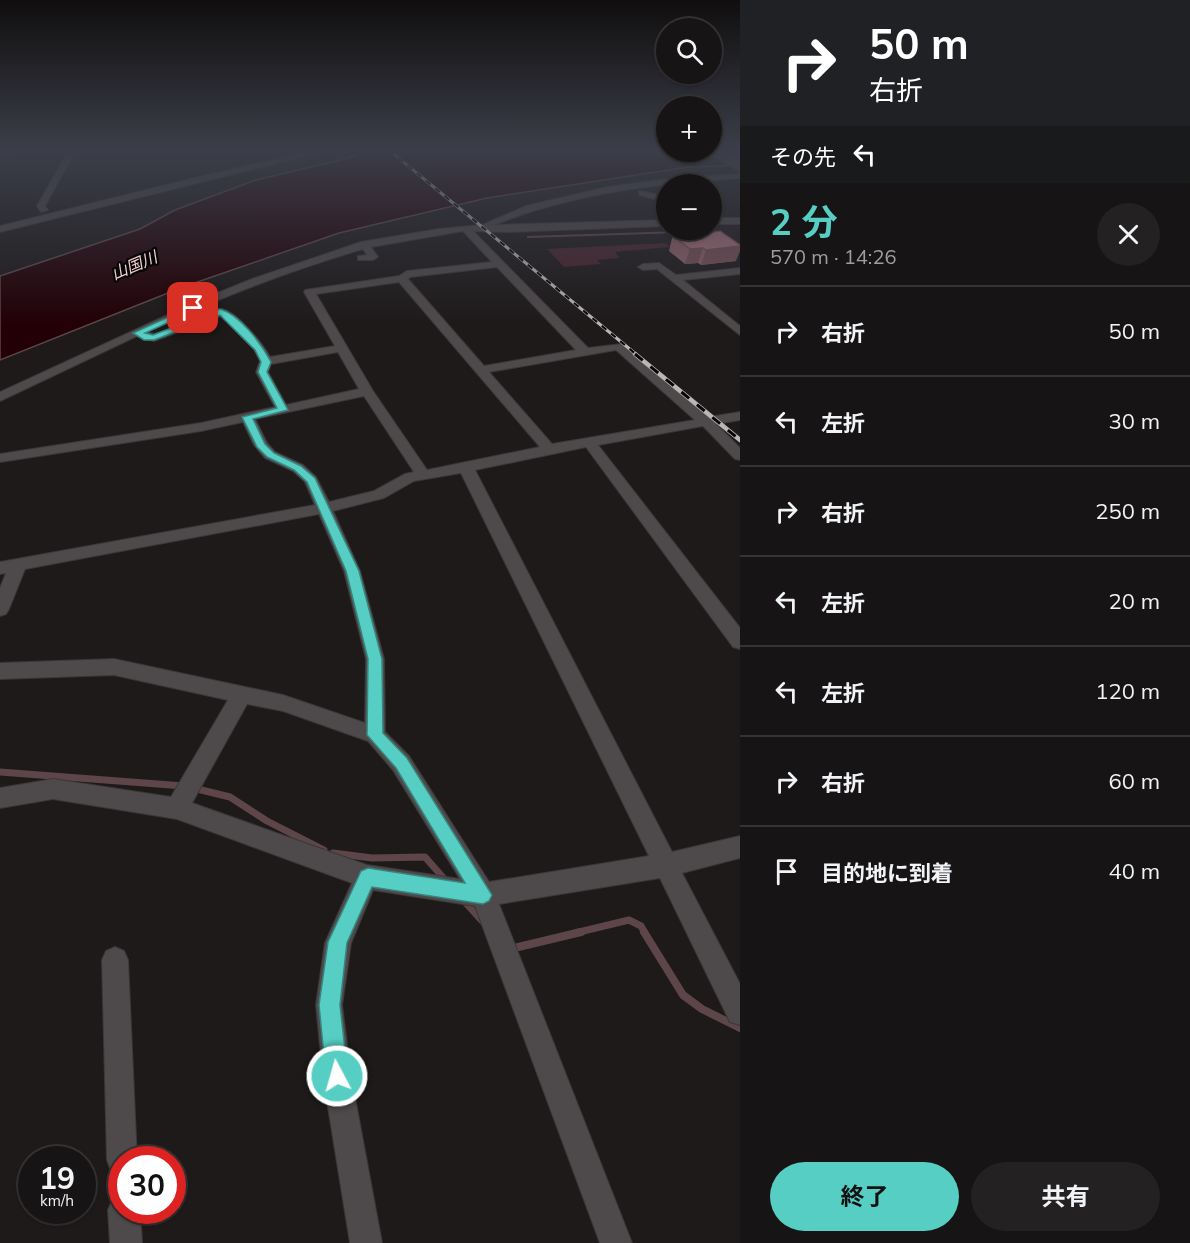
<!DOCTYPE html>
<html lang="ja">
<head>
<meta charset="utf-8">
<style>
	:root { --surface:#161414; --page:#232122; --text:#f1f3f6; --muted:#9e9ea0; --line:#353334; --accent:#56cec4 }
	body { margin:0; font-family:Mulish,"Noto Sans JP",sans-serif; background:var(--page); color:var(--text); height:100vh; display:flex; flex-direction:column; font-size:22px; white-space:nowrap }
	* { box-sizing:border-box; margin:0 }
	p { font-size:20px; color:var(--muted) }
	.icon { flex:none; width:33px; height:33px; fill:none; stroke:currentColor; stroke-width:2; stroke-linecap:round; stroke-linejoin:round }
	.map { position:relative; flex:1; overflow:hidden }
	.drawer { display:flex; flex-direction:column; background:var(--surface); width:450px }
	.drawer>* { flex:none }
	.hud { background:#202124; color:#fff; overflow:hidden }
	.buttons { position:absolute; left:656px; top:18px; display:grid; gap:12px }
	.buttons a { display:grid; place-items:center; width:66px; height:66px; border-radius:50%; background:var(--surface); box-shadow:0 2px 4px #0004,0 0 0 2px var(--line); font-size:30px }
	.speed { position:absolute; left:18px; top:1146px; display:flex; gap:12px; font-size:30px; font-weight:700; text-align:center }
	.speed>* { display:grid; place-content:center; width:78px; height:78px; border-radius:50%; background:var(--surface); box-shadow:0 2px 4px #0004,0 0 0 2px var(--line); line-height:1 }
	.speed small { font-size:15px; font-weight:400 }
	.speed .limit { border:9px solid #d22; background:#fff; color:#111 }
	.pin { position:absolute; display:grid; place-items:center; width:51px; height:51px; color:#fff; margin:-26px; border-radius:12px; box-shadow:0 3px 9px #0006 }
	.me { position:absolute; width:66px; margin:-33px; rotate:354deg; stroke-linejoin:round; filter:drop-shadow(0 0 4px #0008) }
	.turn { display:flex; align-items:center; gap:21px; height:126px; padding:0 30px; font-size:27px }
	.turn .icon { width:78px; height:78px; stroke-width:2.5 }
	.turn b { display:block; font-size:42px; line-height:51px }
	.then { display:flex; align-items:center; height:57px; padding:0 30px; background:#0003; gap:12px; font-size:22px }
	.round { display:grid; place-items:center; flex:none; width:63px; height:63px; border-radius:32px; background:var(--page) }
	.head { display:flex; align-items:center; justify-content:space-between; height:102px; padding:0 30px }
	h1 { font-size:36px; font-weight:700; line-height:45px; color:var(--accent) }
	.action { display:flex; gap:12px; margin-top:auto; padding:12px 30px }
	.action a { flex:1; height:69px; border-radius:36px; background:var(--accent); color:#111; font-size:24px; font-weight:700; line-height:69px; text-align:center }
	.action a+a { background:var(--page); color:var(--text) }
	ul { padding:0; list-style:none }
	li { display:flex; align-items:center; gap:18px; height:90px; padding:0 30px; border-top:2px solid var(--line) }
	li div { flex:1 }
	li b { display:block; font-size:22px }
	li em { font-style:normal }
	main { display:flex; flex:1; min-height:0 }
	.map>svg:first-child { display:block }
	.green { fill:#47242b }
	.water { fill:#220006; stroke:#5e454a; stroke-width:1.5 }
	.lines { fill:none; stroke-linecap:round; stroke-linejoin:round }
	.stream-far2 { stroke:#5e454a; stroke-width:2 }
	.stream-far1 { stroke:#5e454a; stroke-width:7 }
	.stream { stroke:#5e454a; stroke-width:8 }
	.street-casing { stroke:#3a3738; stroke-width:2 }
	.secondary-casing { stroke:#3a3738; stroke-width:2 }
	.street { fill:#4e494a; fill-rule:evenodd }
	.secondary { fill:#4e494a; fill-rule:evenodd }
	.rail-far1-casing { stroke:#b9b6b6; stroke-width:3 }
	.rail-casing { stroke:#b9b6b6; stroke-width:4.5 }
	.rail-far1 { stroke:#070606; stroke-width:2; stroke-dasharray:6; stroke-linecap:butt }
	.rail { stroke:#070606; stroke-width:3; stroke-dasharray:10; stroke-linecap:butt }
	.wall { fill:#905f68 }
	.shaded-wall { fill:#764e55 }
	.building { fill:#a86f79; stroke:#764e55; stroke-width:1.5 }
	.route { fill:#56cec4; stroke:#38867f; stroke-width:1.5 }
	.labels { text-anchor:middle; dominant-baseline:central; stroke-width:4.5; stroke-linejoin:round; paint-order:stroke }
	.far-water-label { font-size:16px; font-style:italic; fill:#f4d0d5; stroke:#070606 }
</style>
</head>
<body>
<main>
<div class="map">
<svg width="740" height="1243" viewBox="0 0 740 1243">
	<rect width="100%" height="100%" fill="#1e1a1a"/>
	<!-- green -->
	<path class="green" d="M665 243 670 247 615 252 620 258 597 260 601 264 564 267 547 249Z"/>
	<!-- water -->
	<path class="water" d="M364 150H740V165L688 167 487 198 339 233 183 287 0 360V276L140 229 175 210 256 180 353 157Z"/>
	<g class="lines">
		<!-- stream-far2 -->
		<path class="stream-far2" d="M0 155 36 150
			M528 237 681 232"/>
		<!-- stream-far1 -->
		<path class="stream-far1" d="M0 772 184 786
			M193 788 230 797 267 821 324 850
			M333 853 372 858 425 857 447 882
			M463 900 483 922
			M575 933 629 920 641 926 645 933"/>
		<!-- stream -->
		<path class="stream" d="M644 932 683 995 702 1009 740 1028
			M510 949 581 932"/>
		<!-- street casing -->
		<g class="street-casing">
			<path id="street" d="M10 150H32L0 156V152Z
				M69 150H76L45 206 48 210 41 212 37 206Z
				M316 150H331L0 232V226L190 179Z
				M719 150H727L740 159V164Z
				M740 174V178C655 184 573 193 494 225L666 220V226L507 232 473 231 588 348 622 344 709 417 740 412V420L716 424 740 448V460L735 459 703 426 598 445 740 628V649L733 647 586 447 475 470 672 852 740 836V858L682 873 740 984V1025L730 1022 660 878 499 904 632 1243H600L475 906 373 890 351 943 342 1005 351 1076 382 1243H350L323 1076 316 1005 325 943 352 883 177 819 53 799 0 808V788L53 779 171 797 228 700 114 675 0 679V663L114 659 283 695 365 723 366 659 344 571 319 514 25 569 9 609 6 614 0 616V588L6 573 0 574V562L315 505 305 482 293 471 265 458 254 445 243 422 201 431 0 462V454L201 423 275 407 256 372 260 361 254 349 221 316 154 341 137 336 0 401V392L200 300 252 279 361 242 439 229 482 225 526 206 607 187 660 180ZM463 231 492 262 407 271 399 276 305 290 304 292 335 346 270 357C263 344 235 309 220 309 210 309 175 327 163 332L154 334 145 332C216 299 288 271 363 249L367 255 358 256V260H373L378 257 371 247ZM497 267 576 350 484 366 408 279 410 277ZM399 282 540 447 427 470 373 391 316 294ZM616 350 695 420 552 444 489 372ZM338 352 359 389 286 405 268 372 271 364ZM364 396 414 472 405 474 374 491 329 502 316 477 303 465 275 452 267 443 255 419ZM461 473 649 856 489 882 409 756 385 732 384 659 360 571 333 511 384 498 414 481ZM247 704 283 711 368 741 393 770 460 879 367 865 192 803Z
				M713 188 720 190 714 201 711 202Z
				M639 191 666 196V202L639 195Z
				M711 218H740V224H711Z
				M659 263 676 275 740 268V274L683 280 740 326V335L657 269 643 270 638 267 643 264Z
				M115 947 124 951 128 960 137 1160H122V1175L111 1171 107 1160 102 960 106 951Z
				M122 1195V1210H140L142 1243H110L108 1210 113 1199Z"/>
		</g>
		<!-- secondary casing -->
		<g class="secondary-casing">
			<path id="secondary" d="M711 150H719L740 164V172L707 152Z"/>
		</g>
		<!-- street -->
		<use href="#street" class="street"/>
		<!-- secondary -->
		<use href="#secondary" class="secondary"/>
		<!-- rail-far1 casing -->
		<g class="rail-far1-casing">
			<path id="rail-far1" d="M389 150 637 355"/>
		</g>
		<!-- rail casing -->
		<g class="rail-casing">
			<path id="rail" d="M635 354 740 440"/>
		</g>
		<!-- rail-far1 -->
		<use href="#rail-far1" class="rail-far1"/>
		<!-- rail -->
		<use href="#rail" class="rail"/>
	</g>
	<!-- wall -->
	<path class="wall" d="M678 230H709L736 261 701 265 698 263 685 264 669 251 673 234 676 233Z"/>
	<!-- shaded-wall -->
	<path class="shaded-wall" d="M740 246V251L736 261 701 265 706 250Z
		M703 248 698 263 685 264 690 249Z"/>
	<!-- building -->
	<path class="building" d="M678 230H709L712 232 720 231 740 245V246L706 250 703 248 690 249 673 236H676L673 234 682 232Z"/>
	<!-- sky -->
	<linearGradient id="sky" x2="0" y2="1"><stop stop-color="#100e0e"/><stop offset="0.46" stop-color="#3b3e49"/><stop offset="1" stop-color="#3b3e49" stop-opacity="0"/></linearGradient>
	<rect width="740" height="324" fill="url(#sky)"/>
	<!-- route -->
	<path class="route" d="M193 306 197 308 196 310 145 333 153 335 220 309C240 315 261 343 271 362L267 372 288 410 253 419 265 444 274 453 301 466 315 478 359 571 382 659 383 733 407 758 492 895 489 901 483 904 372 887 347 943 340 1005 348 1076 345 1084 337 1087 329 1084 326 1076 319 1005 328 942 361 871 368 868 465 883 396 768 367 735 368 659 346 571 307 482 294 470 267 457 257 447 242 417 277 408 258 372 261 362 255 350 220 315 154 340H144L133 333Z"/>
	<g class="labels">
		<!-- far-water labels -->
		<g class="far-water-label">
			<text transform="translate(134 265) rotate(-23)">山国川</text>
		</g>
	</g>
</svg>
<div class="buttons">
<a><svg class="icon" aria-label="search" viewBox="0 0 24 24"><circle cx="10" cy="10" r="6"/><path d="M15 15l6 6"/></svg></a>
<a>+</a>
<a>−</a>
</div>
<div class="speed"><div>19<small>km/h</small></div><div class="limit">30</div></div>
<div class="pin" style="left:193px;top:308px;background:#d93025"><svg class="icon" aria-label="arrive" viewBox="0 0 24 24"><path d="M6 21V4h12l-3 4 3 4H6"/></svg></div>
<svg class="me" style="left:337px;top:1076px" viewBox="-20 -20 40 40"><circle r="17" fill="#56cec4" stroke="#fff" stroke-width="3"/><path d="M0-11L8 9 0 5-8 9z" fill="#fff"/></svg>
</div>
<section class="drawer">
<div class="hud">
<div class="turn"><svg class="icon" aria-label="right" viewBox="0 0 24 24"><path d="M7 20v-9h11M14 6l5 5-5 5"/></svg><div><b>50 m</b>右折</div></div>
<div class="then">その先<svg class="icon" aria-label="left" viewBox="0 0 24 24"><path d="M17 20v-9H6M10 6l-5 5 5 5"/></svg></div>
</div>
<div class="head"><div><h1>2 分</h1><p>570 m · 14:26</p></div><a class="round"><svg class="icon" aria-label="close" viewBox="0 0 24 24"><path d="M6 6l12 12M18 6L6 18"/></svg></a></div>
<ul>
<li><svg class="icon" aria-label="right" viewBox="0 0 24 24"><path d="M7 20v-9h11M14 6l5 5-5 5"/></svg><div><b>右折</b></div><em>50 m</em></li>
<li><svg class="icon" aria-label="left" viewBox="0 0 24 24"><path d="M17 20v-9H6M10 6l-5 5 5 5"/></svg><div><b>左折</b></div><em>30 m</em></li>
<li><svg class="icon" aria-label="right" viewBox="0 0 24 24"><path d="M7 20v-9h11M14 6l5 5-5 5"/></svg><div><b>右折</b></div><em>250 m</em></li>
<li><svg class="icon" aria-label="left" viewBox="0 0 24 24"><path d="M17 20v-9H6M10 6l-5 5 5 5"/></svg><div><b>左折</b></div><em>20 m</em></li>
<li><svg class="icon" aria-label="left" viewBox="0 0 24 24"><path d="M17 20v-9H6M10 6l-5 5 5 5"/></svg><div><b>左折</b></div><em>120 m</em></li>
<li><svg class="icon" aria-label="right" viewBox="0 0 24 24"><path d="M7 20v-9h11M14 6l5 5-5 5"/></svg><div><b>右折</b></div><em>60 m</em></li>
<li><svg class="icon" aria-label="arrive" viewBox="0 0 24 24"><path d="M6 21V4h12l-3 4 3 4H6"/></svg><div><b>目的地に到着</b></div><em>40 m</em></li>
</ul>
<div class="action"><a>終了</a><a>共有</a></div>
</section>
</main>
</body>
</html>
